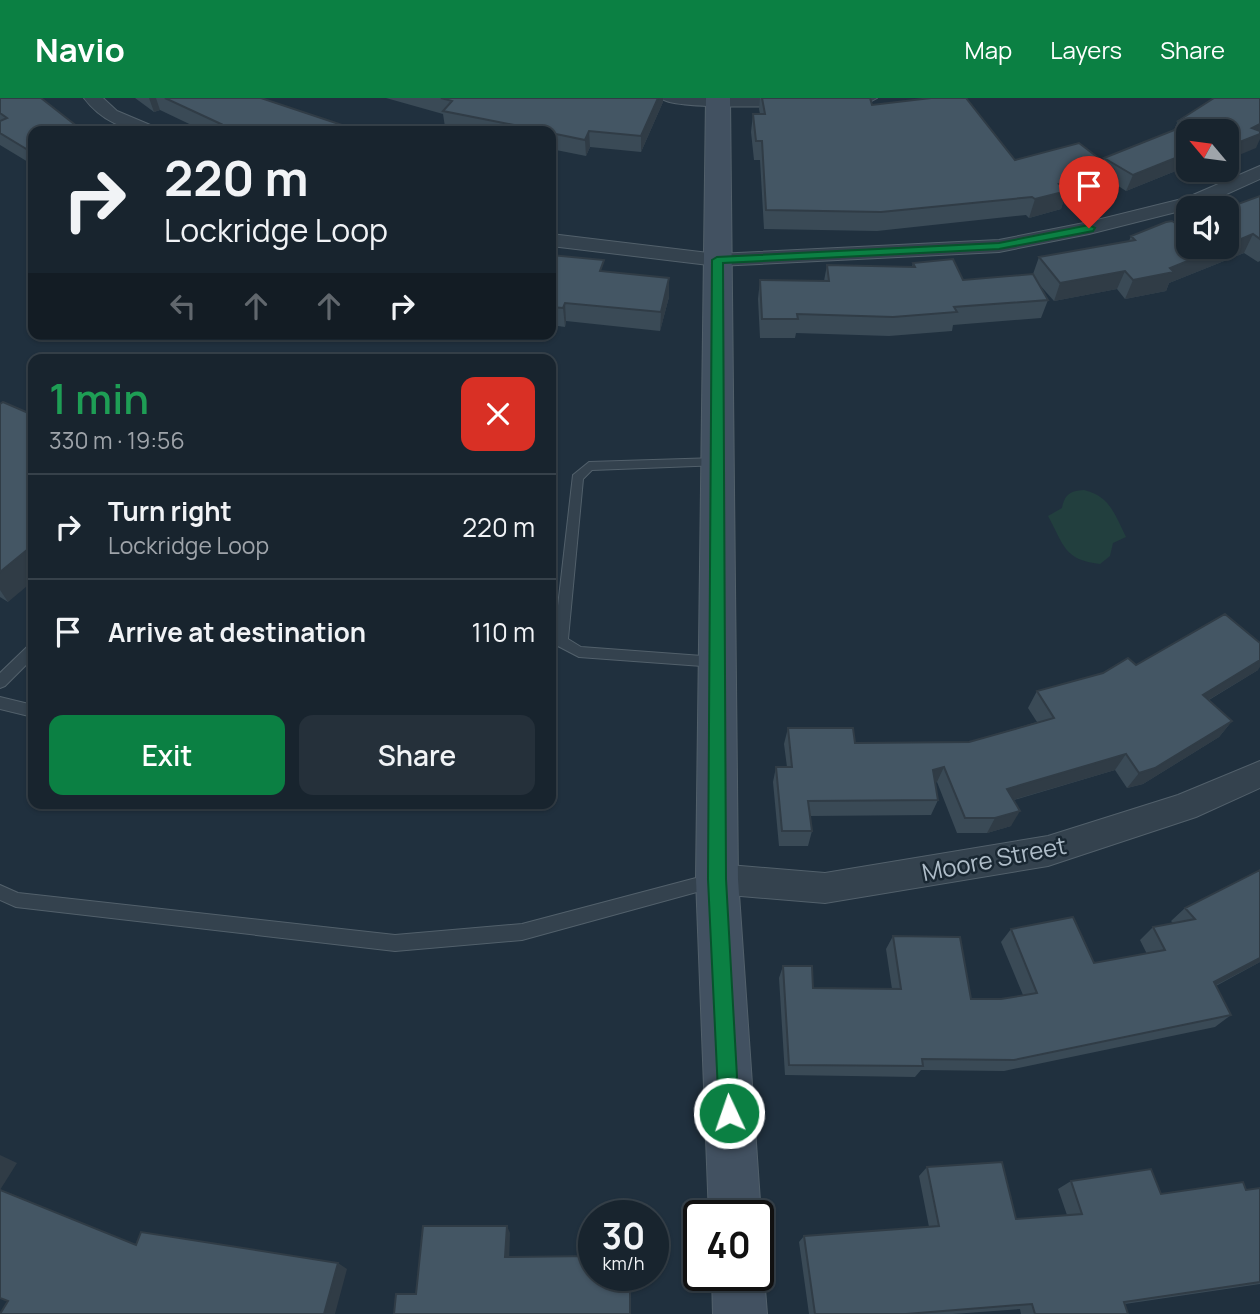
<!DOCTYPE html>
<html lang="en">
<head>
<meta charset="utf-8">
<style>
	:root { --surface:#18242e; --page:#25303a; --text:#f1f3f6; --muted:#9fa4aa; --line:#36414a; --accent:#0b8043 }
	body { margin:0; font-family:Manrope,sans-serif; background:var(--page); color:var(--text); height:100vh; display:flex; flex-direction:column; font-size:26px; white-space:nowrap }
	* { box-sizing:border-box; margin:0 }
	p { font-size:23px; color:var(--muted) }
	.icon { flex:none; width:38px; height:38px; fill:none; stroke:currentColor; stroke-width:2; stroke-linecap:round; stroke-linejoin:round }
	.map { position:relative; flex:1; overflow:hidden }
	.side { position:absolute; left:28px; top:256px; width:528px; height:455px; display:flex; flex-direction:column; background:var(--surface); border-radius:14px; box-shadow:0 2px 5px #0004,0 0 0 2px var(--line) }
	.side>* { flex:none }
	.hud { position:absolute; left:28px; top:28px; width:528px; height:214px; border-radius:14px; box-shadow:0 2px 5px #0004,0 0 0 2px var(--line); background:#18242e; color:var(--text); overflow:hidden }
	.needle { width:46px; rotate:299deg }
	.tools { position:absolute; left:1176px; top:21px; display:grid; gap:14px }
	.tools a { display:grid; place-items:center; width:63px; height:63px; border-radius:14px; background:var(--surface); box-shadow:0 2px 5px #0004,0 0 0 2px var(--line); font-size:35px }
	.speed { position:absolute; left:578px; top:1102px; display:flex; gap:14px; font-size:35px; font-weight:700; text-align:center }
	.speed>* { display:grid; place-content:center; width:91px; height:91px; border-radius:50%; background:var(--surface); box-shadow:0 2px 5px #0004,0 0 0 2px var(--line); line-height:1 }
	.speed small { font-size:18px; font-weight:400 }
	.speed .limit { border:4px solid #111; border-radius:10px; background:#fff; color:#111 }
	.pin { position:absolute; display:grid; place-items:center; width:60px; height:60px; color:#fff; margin:-72px -30px; border-radius:50% 50% 50% 0; rotate:-45deg; box-shadow:0 0 7px #0007 }
	.pin .icon { rotate:45deg }
	.me { position:absolute; width:77px; margin:-38px; rotate:357deg; stroke-linejoin:round; filter:drop-shadow(0 0 5px #0008) }
	.turn { display:flex; align-items:center; gap:24px; height:147px; padding:0 21px; font-size:32px }
	.turn .icon { width:91px; height:91px; stroke-width:2.5 }
	.turn b { display:block; font-size:49px; line-height:60px }
	.lanes { display:flex; align-items:center; height:66px; padding:0 21px; background:#0003; justify-content:center; gap:35px; direction:ltr }
	.lanes .off { opacity:.35 }
	.round { display:grid; place-items:center; flex:none; width:74px; height:74px; border-radius:14px; background:var(--page) }
	.summary { display:flex; align-items:center; justify-content:space-between; height:119px; padding:0 21px }
	h1 { font-size:42px; font-weight:600; line-height:52px; color:#1e9e55 }
	.action { display:flex; gap:14px; margin-top:auto; padding:14px 21px }
	.action a { flex:1; height:80px; border-radius:14px; background:var(--accent); color:#fff; font-size:28px; font-weight:600; line-height:80px; text-align:center }
	.action a+a { background:var(--page); color:var(--text) }
	ul { padding:0; list-style:none }
	li { display:flex; align-items:center; gap:21px; height:105px; padding:0 21px; border-top:2px solid var(--line) }
	li div { flex:1 }
	li b { display:block; font-size:26px }
	li em { font-style:normal }
	header { display:flex; align-items:center; gap:42px; box-sizing:border-box; height:98px; padding:0 35px; background:var(--accent); color:#fff }
	header strong { font-size:33px }
	nav { display:flex; gap:38px; margin-inline-start:auto; font-size:24px }
	.map>svg:first-child { display:block }
	.green { fill:#223f3e }
	.lines { fill:none; stroke-linecap:round; stroke-linejoin:round }
	.lane-casing { stroke:#52606b; stroke-width:2 }
	.street-casing { stroke:#52606b; stroke-width:2 }
	.secondary-casing { stroke:#52606b; stroke-width:2 }
	.lane { fill:#34424e; fill-rule:evenodd }
	.street { fill:#34424e; fill-rule:evenodd }
	.secondary { fill:#425161; fill-rule:evenodd }
	.wall { fill:#3a4a56 }
	.shaded-wall { fill:#303c46 }
	.building { fill:#445664; stroke:#303c46; stroke-width:2 }
	.route { fill:#0b8043; stroke:#07532c; stroke-width:2 }
	.labels { text-anchor:middle; dominant-baseline:central; stroke-width:5; stroke-linejoin:round; paint-order:stroke }
	.street-label { font-size:24px; fill:#afbdc9; stroke:#192732 }
</style>
</head>
<body>
<header>
<strong>Navio</strong>
<nav><a>Map</a><a>Layers</a><a>Share</a></nav>
</header>
<div class="map">
<svg width="1260" height="1216" viewBox="0 0 1260 1216">
	<rect width="100%" height="100%" fill="#20303e"/>
	<!-- green -->
	<path class="green" d="M1084 392C1110 398 1115 417 1126 439L1113 445 1110 458 1100 466C1064 462 1064 447 1048 418L1062 410C1065 396 1070 393 1084 392Z"/>
	<g class="lines">
		<!-- lane casing -->
		<g class="lane-casing">
			<path id="lane" d="M717 360 723 364 721 367 592 372 583 381 568 541 581 549 716 559 721 560 723 564 721 568 716 569 579 559 556 547 554 543 573 377 589 364Z
				M33 547V560L5 588 0 590V575L28 548Z
				M0 599 33 607V619L0 611Z
				M715 775 721 777 723 782 721 787 715 789 522 842 395 853 16 809 0 802V787L18 795 395 837 522 826Z"/>
		</g>
		<!-- street casing -->
		<g class="street-casing">
			<path id="street" d="M84 0H103L117 13 155 29 157 33C128 34 102 24 84 0Z
				M661 0H877L868 5C839 6 674 15 661 0Z
				M1260 68V81L1200 108 1089 136 999 154 717 168 551 148V136L717 156 999 142 1089 124 1186 100Z
				M1260 663V690L1196 719 1048 768 825 805 717 796 705 792 700 781 705 770 717 766 825 775 1048 738 1178 697Z"/>
		</g>
		<!-- secondary casing -->
		<g class="secondary-casing">
			<path id="secondary" d="M706 0H730L738 781 761 1118 758 1125V1118H709L696 781Z
				M758 1162 764 1178 767 1216H713L712 1178H758Z"/>
		</g>
		<!-- lane -->
		<use href="#lane" class="lane"/>
		<!-- street -->
		<use href="#street" class="street"/>
		<!-- secondary -->
		<use href="#secondary" class="secondary"/>
	</g>
	<!-- wall -->
	<path class="wall" d="M0 0 33 33V67L0 47Z
		M135 0H261L360 33H204L160 12 154 14Z
		M386 0H663V4L641 54 590 49 586 58 551 51V33H466L445 29 443 16Z
		M760 0H870L872 7 1015 62 1103 63 1104 60 1174 32 1178 23 1256 50 1188 33V68L1126 93 1109 82 1106 89 1064 101 1061 111 1029 120 1026 117 877 133 764 131 760 62H754L751 34 753 16H760L759 11Z
		M1260 98V163L1258 164 1244 155 1169 185 1166 193 1125 201 1117 191 1054 203 1038 185 1048 202 1041 220 953 227 952 233 889 238 796 235 795 240H760L758 201 760 182 824 183 827 167 912 169 913 165 963 182 1033 176 1039 159 1129 143 1131 138 1180 128Z
		M551 157 604 174 669 180V199L660 233 566 223 565 229 551 227Z
		M0 306 8 504 0 499Z
		M1136 567 1258 572 1209 602 1232 623 1219 639 1143 686 1127 690 1115 672 1014 702 1011 728 987 735H957L937 684 935 685 938 702 931 717 810 718 812 733 808 748H779L773 684 776 669H787L784 646 788 630 855 645 969 644 1037 624 1028 610 1037 593Z
		M1260 772V864L1216 888 1231 917 1215 929 1004 973 921 972 915 979 785 977 779 880 783 868 813 890 892 891 886 851 893 838 971 901H1001L1023 897 1001 844 1011 831 1094 865 1147 856 1140 842 1153 829 1173 825 1171 823 1185 810Z
		M927 1069 1016 1121 1067 1117 1058 1091 1071 1083 1161 1096 1246 1092 1260 1090V1186L1125 1206 1128 1216H1021L1020 1211 953 1216H809L799 1144 804 1138 929 1129 919 1078Z"/>
	<!-- shaded-wall -->
	<path class="shaded-wall" d="M149 0H156L160 12 154 14Z
		M658 0H663V4L641 54V38Z
		M1260 25V41L1256 50 1227 62V49L1252 30Z
		M589 33 590 49 586 58 585 42Z
		M1188 55V68L1126 93 1133 77Z
		M1113 71 1106 89 1064 101 1061 111 1029 120 1035 101 1059 86Z
		M1253 136 1244 155 1169 185 1166 193 1125 201 1133 182 1170 170 1222 149H1227V147Z
		M1125 173 1117 191 1054 203 1060 185Z
		M669 180V199L660 233 661 214Z
		M565 205 566 223 565 229 563 210Z
		M33 447V483L8 504 0 492V474Z
		M1260 562V569L1258 572 1190 613 1203 597Z
		M1232 623 1219 639 1143 686 1127 690 1139 675Z
		M1126 656 1115 672 999 706 1007 691Z
		M944 669 937 684 926 687 933 672Z
		M1020 713 1011 728 987 735 995 720Z
		M1260 860V864L1199 896 1214 884Z
		M0 1057 17 1065 0 1092Z
		M507 1128 510 1135 509 1165 505 1159Z
		M338 1165 347 1171 335 1216H324Z"/>
	<!-- building -->
	<path class="building" d="M0 0H41L83 33H33V55L0 35V23L7 20 0 15Z
		M165 0H261L360 33H225L215 30 221 26Z
		M441 0H658L641 38 589 33 585 42 551 35V33H544L443 13 452 3Z
		M762 0H870L872 7 931 0H966L1015 62 1079 45 1113 71 1059 86 1067 93 1035 101 1032 99 881 114 766 112 762 43H756L753 16H765Z
		M1214 0H1260V26L1252 30 1260 33V36L1227 49V33H1188V55L1133 77 1104 60 1187 27 1178 23Z
		M1260 98V141L1253 136 1227 147V110Z
		M1172 123 1180 128 1188 125V149H1222L1170 170 1174 174 1133 182 1125 173 1060 185 1039 159 1135 142 1131 138 1166 124Z
		M551 157 604 162 600 173 669 180 661 214 565 205 563 210 551 209Z
		M953 161 963 182 1033 176 1048 202 954 209 957 214 893 219 797 216 798 221H762L760 182 829 183 827 167 915 169 913 165Z
		M3 304 33 317V447L0 474V306Z
		M1225 516 1260 545V562L1203 597 1232 623 1155 670 1139 675 1126 656 1007 691 1020 713 995 720H965L944 669 933 672 938 702 808 703 812 733H782L776 669H792L788 630H853L855 645 969 644 1054 620 1037 593 1103 575 1128 560 1136 567Z
		M1260 772V860L1214 884 1231 917 1014 962 922 961 923 968 789 967 783 868H812L813 890 901 891 893 838 960 839 971 901H1001L1037 895 1011 831 1073 819 1094 865 1165 852 1153 829 1195 821 1185 810Z
		M1002 1064 1016 1121 1082 1116 1071 1083 1151 1071 1161 1096 1243 1084 1246 1092 1260 1090V1184L1124 1204 1128 1216H1035L1032 1206 906 1216H815L804 1138 939 1128 927 1069Z
		M0 1092 136 1147 141 1134 338 1165 324 1216H0L8 1203 0 1200Z
		M423 1128H507L505 1159 593 1158V1178H630V1216H394L396 1196H416Z"/>
	<!-- route -->
	<path class="route" d="M1089 127 1095 130 1093 133 999 151 723 165 726 781 739 1015 737 1022 729 1025 722 1022 719 1015 708 781 712 162 717 159 999 145Z"/>
	<g class="labels">
		<!-- street labels -->
		<g class="street-label">
			<text transform="translate(994 760) rotate(-11)">Moore Street</text>
		</g>
	</g>
</svg>
<div class="tools">
<a><svg class="needle" viewBox="-14 -14 28 28"><path d="M0-13l5 13h-10z" fill="#e53935"/><path d="M0 13l5-13h-10z" fill="#9fa4aa"/></svg></a>
<a><svg class="icon" aria-label="sound" viewBox="0 0 24 24"><path d="M4 9h4l5-4v14l-5-4H4zM17 9q2 3 0 6"/></svg></a>
</div>
<div class="speed"><div>30<small>km/h</small></div><div class="limit">40</div></div>
<div class="pin" style="left:1089px;top:130px;background:#d93025"><svg class="icon" aria-label="arrive" viewBox="0 0 24 24"><path d="M6 21V4h12l-3 4 3 4H6"/></svg></div>
<svg class="me" style="left:729px;top:1015px" viewBox="-20 -20 40 40"><circle r="17" fill="#0b8043" stroke="#fff" stroke-width="3"/><path d="M0-11L8 9 0 5-8 9z" fill="#fff"/></svg>
<div class="hud">
<div class="turn"><svg class="icon" aria-label="right" viewBox="0 0 24 24"><path d="M7 20v-9h11M14 6l5 5-5 5"/></svg><div><b>220 m</b>Lockridge Loop</div></div>
<div class="lanes"><svg class="icon off" aria-label="left" viewBox="0 0 24 24"><path d="M17 20v-9H6M10 6l-5 5 5 5"/></svg><svg class="icon off" aria-label="ahead" viewBox="0 0 24 24"><path d="M12 20V5M6 11l6-6 6 6"/></svg><svg class="icon off" aria-label="ahead" viewBox="0 0 24 24"><path d="M12 20V5M6 11l6-6 6 6"/></svg><svg class="icon" aria-label="right" viewBox="0 0 24 24"><path d="M7 20v-9h11M14 6l5 5-5 5"/></svg></div>
</div>
<section class="side">
<div class="summary"><div><h1>1 min</h1><p>330 m · 19:56</p></div><a class="round" style="background:#d93025;color:#fff"><svg class="icon" aria-label="close" viewBox="0 0 24 24"><path d="M6 6l12 12M18 6L6 18"/></svg></a></div>
<ul>
<li><svg class="icon" aria-label="right" viewBox="0 0 24 24"><path d="M7 20v-9h11M14 6l5 5-5 5"/></svg><div><b>Turn right</b><p>Lockridge Loop</p></div><em>220 m</em></li>
<li><svg class="icon" aria-label="arrive" viewBox="0 0 24 24"><path d="M6 21V4h12l-3 4 3 4H6"/></svg><div><b>Arrive at destination</b></div><em>110 m</em></li>
</ul>
<div class="action"><a>Exit</a><a>Share</a></div>
</section>
</div>
</body>
</html>
